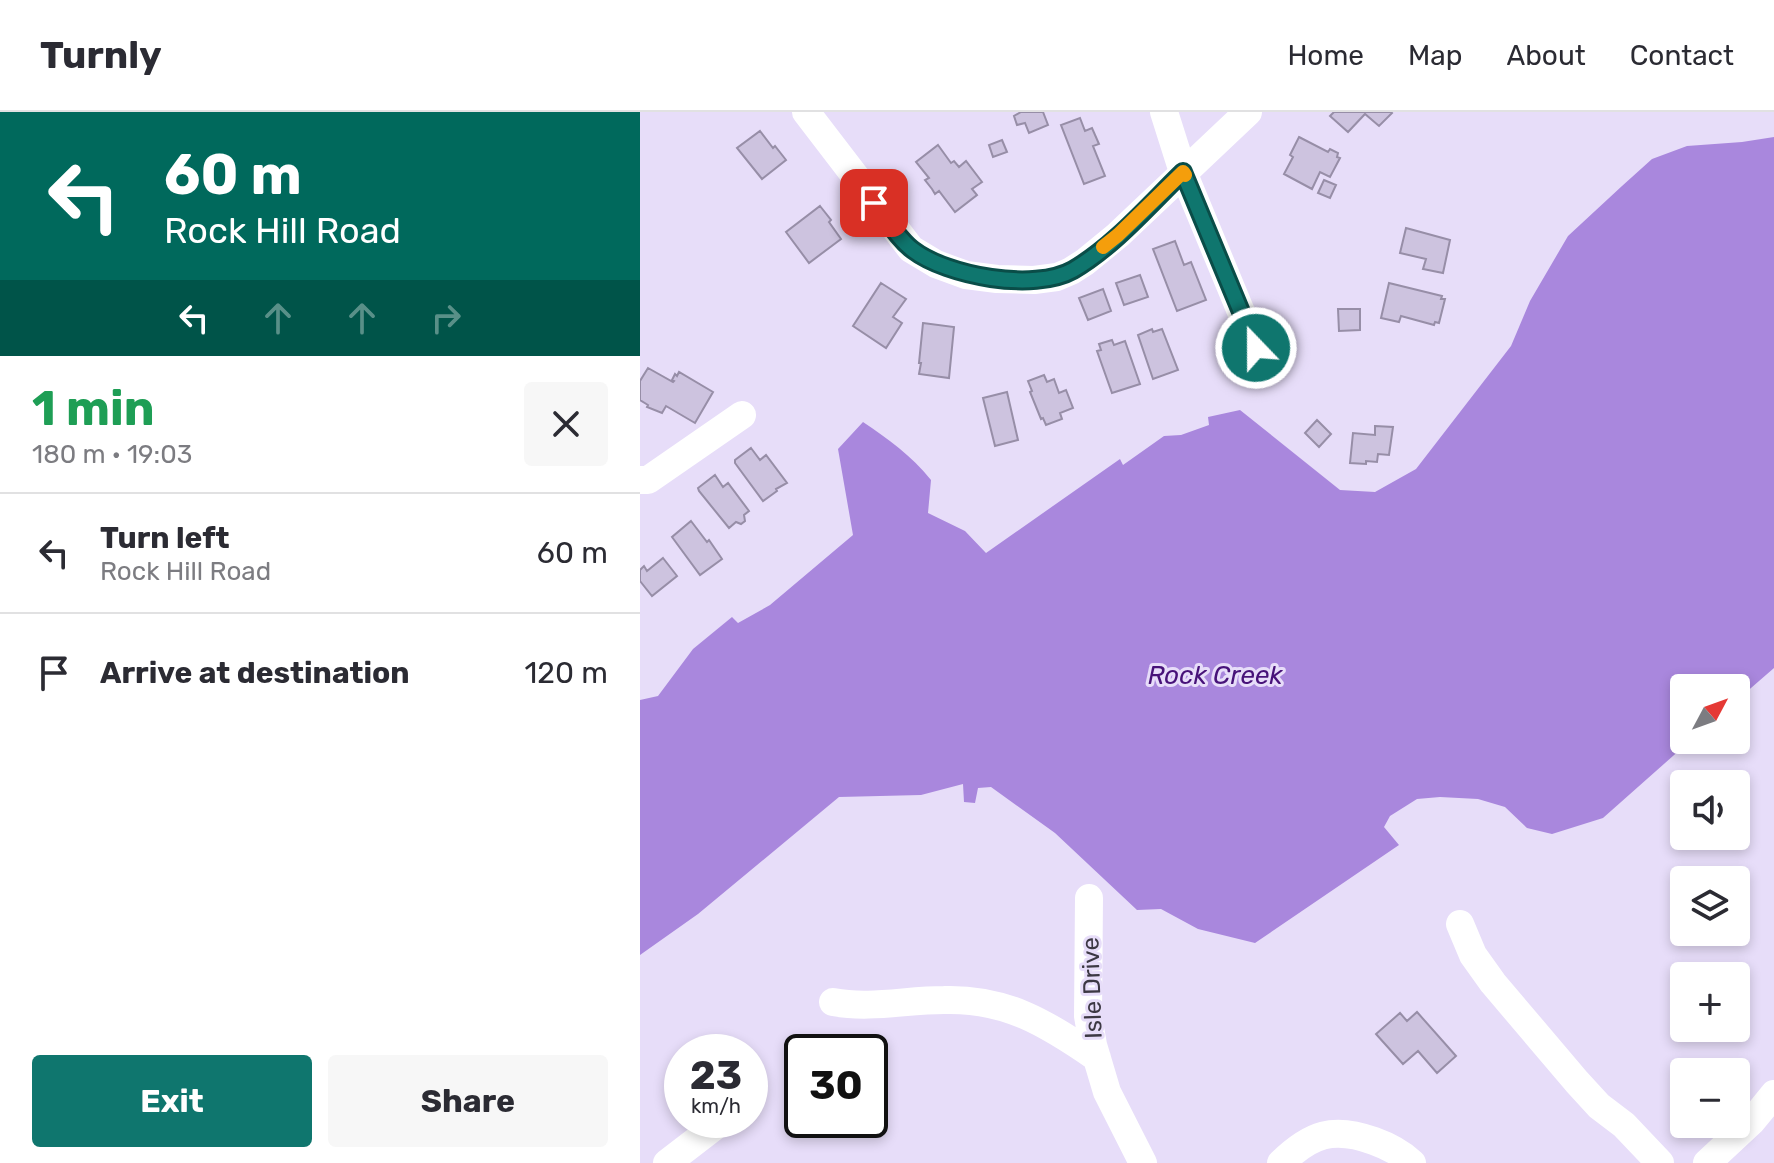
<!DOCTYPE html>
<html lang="en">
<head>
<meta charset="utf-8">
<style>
	:root { --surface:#fff; --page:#f7f7f7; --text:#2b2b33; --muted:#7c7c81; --line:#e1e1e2; --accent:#0f766e }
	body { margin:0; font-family:Rubik,sans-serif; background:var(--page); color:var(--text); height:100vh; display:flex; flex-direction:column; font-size:30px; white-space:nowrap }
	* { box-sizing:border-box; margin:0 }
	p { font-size:26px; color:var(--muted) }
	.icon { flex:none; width:44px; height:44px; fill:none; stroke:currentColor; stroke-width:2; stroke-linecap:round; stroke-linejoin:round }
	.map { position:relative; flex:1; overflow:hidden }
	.details { display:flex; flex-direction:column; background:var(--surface); width:640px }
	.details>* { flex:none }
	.top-card { background:#00695c; color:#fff; overflow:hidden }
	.needle { width:52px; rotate:49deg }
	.fabs { position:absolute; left:1030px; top:562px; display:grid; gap:16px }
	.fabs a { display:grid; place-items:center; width:80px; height:80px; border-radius:8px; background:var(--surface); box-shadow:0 4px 12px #0003; font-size:40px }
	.speed { position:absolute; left:24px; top:922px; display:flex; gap:16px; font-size:40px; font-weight:700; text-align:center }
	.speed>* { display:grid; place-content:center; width:104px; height:104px; border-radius:50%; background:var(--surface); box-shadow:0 4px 12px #0003; line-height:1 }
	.speed small { font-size:20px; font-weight:400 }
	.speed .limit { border:4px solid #111; border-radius:12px; background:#fff; color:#111 }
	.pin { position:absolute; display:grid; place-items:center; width:68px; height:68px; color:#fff; margin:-34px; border-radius:16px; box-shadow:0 4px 12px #0006 }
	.me { position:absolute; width:88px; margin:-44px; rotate:338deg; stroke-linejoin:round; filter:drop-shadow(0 0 6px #0008) }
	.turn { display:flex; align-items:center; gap:28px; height:168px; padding:0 32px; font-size:36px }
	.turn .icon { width:104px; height:104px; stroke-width:2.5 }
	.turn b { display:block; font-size:56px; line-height:68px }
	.lanes { display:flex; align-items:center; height:76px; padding:0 32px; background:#0003; justify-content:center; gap:40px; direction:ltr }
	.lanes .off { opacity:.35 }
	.round { display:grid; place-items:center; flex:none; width:84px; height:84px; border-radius:8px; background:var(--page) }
	.overview { display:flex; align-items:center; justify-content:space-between; height:136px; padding:0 32px }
	h1 { font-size:48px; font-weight:700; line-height:60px; color:#1e9e55 }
	.button { display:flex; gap:16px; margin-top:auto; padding:16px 32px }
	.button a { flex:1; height:92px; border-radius:8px; background:var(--accent); color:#fff; font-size:32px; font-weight:700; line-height:92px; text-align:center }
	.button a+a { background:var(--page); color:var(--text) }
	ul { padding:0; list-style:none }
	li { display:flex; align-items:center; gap:24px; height:120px; padding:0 32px; border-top:2px solid var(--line) }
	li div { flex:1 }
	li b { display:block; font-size:30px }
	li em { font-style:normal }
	header { display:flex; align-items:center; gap:48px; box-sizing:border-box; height:112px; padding:0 40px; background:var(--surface); border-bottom:2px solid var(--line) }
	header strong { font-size:38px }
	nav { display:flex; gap:44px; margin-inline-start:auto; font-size:28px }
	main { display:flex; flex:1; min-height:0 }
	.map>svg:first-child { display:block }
	.water { fill:#a987dd }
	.building { fill:#cdc3df; stroke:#978ea7; stroke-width:2 }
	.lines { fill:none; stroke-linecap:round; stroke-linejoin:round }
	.minor { stroke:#fff; stroke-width:28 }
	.route-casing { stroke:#0a4d48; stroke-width:20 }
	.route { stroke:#0f766e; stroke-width:14 }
	.slow { stroke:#f59e0b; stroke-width:14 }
	.labels { text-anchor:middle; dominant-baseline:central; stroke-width:6; stroke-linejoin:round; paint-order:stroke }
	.street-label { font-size:24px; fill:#3c3843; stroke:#e7ddf9 }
	.water-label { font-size:26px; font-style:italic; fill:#471279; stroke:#e7ddf9 }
</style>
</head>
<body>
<header>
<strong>Turnly</strong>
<nav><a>Home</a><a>Map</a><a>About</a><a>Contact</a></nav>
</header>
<main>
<section class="details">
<div class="top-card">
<div class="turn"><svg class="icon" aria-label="left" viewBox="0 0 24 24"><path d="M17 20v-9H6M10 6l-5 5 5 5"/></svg><div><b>60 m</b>Rock Hill Road</div></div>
<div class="lanes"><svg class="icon" aria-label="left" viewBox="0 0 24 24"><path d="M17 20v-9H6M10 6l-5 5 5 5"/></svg><svg class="icon off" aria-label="ahead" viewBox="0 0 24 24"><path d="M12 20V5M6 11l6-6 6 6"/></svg><svg class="icon off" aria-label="ahead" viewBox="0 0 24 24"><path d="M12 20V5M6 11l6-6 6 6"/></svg><svg class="icon off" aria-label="right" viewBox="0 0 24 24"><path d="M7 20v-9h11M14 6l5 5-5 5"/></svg></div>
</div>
<div class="overview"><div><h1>1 min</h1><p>180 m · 19:03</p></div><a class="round"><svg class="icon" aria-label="close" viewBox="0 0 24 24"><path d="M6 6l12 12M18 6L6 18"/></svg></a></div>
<ul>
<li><svg class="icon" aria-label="left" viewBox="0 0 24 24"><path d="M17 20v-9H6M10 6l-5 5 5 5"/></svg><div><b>Turn left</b><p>Rock Hill Road</p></div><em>60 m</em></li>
<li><svg class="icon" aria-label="arrive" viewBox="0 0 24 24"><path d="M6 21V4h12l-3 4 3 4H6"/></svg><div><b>Arrive at destination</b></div><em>120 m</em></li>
</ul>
<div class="button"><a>Exit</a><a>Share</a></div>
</section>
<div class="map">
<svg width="1134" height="1051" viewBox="0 0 1134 1051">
	<rect width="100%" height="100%" fill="#e7ddf9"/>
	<!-- water -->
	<path class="water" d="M1134 25V556L1096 589V576H1044V628H1051L963 706 912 722 887 716 865 695 838 687 800 685 777 687 750 704 744 715 759 733 615 831 558 817 521 797 497 798 415 721 351 675 338 676 335 691 324 690 323 672 281 683 199 685 58 802 0 843V588L18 584 53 537 92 505 98 511 130 493 213 423 198 337 223 310C248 327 271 343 291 368L288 401 325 419 346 441 480 347 483 353 524 324 541 323 569 313 568 305 600 298 700 378 735 380 776 357 871 234 890 189 928 124 982 74 1012 47 1047 34 1102 30Z"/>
	<!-- building -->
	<path class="building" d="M381 0H403L408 13 389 21 385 11 377 13 374 4Z
		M694 0H751L752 1 739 14 725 2 708 20 690 4Z
		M440 6 445 19 452 16 459 32 453 34 465 64 444 72 421 13Z
		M120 19 133 36 135 34 146 48 122 67 97 36Z
		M659 25 688 40 690 37 698 41 697 45 700 46 690 65 680 60 672 77 644 62 653 45 650 43Z
		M362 28 367 40 353 45 349 33Z
		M298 33 311 51 314 49 319 55 326 49 342 70 332 77 337 83 315 100 299 79 295 82 292 77 285 68 289 66 276 50Z
		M684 68 696 73 690 86 678 81Z
		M180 94 191 108 189 110 201 127 169 151 146 120Z
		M766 116 810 128 803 161 783 157 786 147 760 141Z
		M535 129 544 153 551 150 566 188 537 199 513 137Z
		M500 163 508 185 484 193 476 171Z
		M241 171 266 187 253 205 262 211 246 236 213 214Z
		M749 171 802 184 801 187H805L799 211 795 210 794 213 761 204 759 210 741 206Z
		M463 177 471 199 448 208 439 186Z
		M698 197H720V218L699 219Z
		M283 211 314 215 309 266 279 262 281 251H279Z
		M512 217 513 220 522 217 538 258 513 267 498 223Z
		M472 228 474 233 485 229 500 272 472 281 457 239 461 238 459 232Z
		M8 256 33 270 34 269 32 268 35 262 37 264 39 260 73 280 55 311 26 294 22 301 7 295 8 293 0 288V269Z
		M404 263 407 270 414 267 419 281 426 278 433 296 420 301 422 307 406 313 403 306 401 307 390 280 392 279 388 269Z
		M367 280 378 328 355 334 343 286Z
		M677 308 691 322 679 335 665 321Z
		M735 314 753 315 749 343 738 342 737 350 726 349V352L710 351 713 321 735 323Z
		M111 336 120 348 126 343 147 371 136 377 137 379 123 389 95 351V348Z
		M75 363 83 375 88 371 109 399 104 403 105 409 101 412 96 410 89 416 59 379 58 376Z
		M51 409 67 430 69 428 82 447 60 463 32 425Z
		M23 446 37 464 12 484 0 469V458L4 454 7 459Z
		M777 900 816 944 797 961 778 939 763 952 736 922 760 901 767 909Z"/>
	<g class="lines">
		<!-- minor -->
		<path class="minor" d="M166 0 271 137 296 152 326 163 357 167 394 168 417 165 431 159 445 150 478 123 608 0
			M524 0 543 60 616 236
			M0 368H8L102 303
			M449 786 448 904 453 933 467 980 503 1051
			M820 812 833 843 853 871 937 970 959 994 984 1013 1020 1051
			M193 890C230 897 266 888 304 888 366 886 408 912 457 946
			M27 1051 83 1008
			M641 1051C671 1022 693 1014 734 1029 748 1034 761 1041 772 1051
			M1067 1051 1112 1009 1134 982"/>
	</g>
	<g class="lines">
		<!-- route casing -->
		<g class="route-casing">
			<path id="route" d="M234 91C246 106 258 127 273 138 307 164 394 180 433 158 474 134 509 93 543 60L616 236"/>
		</g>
		<!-- route -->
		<use href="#route" class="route"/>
		<!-- slow -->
		<path class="slow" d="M463 135 478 123 543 60 545 63"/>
	</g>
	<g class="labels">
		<!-- street labels -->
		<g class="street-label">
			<text transform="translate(452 876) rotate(-92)">Isle Drive</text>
		</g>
		<!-- water labels -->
		<g class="water-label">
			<text x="575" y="563">Rock Creek</text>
		</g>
	</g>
</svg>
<div class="fabs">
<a><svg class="needle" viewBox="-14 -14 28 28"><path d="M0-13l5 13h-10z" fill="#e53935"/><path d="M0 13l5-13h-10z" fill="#7c7c81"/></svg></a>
<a><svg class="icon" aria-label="sound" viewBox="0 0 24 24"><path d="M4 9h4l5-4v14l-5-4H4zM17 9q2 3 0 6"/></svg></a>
<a><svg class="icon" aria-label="layers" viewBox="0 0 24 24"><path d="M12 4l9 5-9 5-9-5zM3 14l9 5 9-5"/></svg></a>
<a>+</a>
<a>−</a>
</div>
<div class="speed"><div>23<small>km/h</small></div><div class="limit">30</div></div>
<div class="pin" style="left:234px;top:91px;background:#d93025"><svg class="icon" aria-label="arrive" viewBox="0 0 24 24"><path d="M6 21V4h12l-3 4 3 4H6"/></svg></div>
<svg class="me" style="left:616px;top:236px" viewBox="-20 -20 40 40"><circle r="17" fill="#0f766e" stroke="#fff" stroke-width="3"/><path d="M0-11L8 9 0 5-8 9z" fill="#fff"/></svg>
</div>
</main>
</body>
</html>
